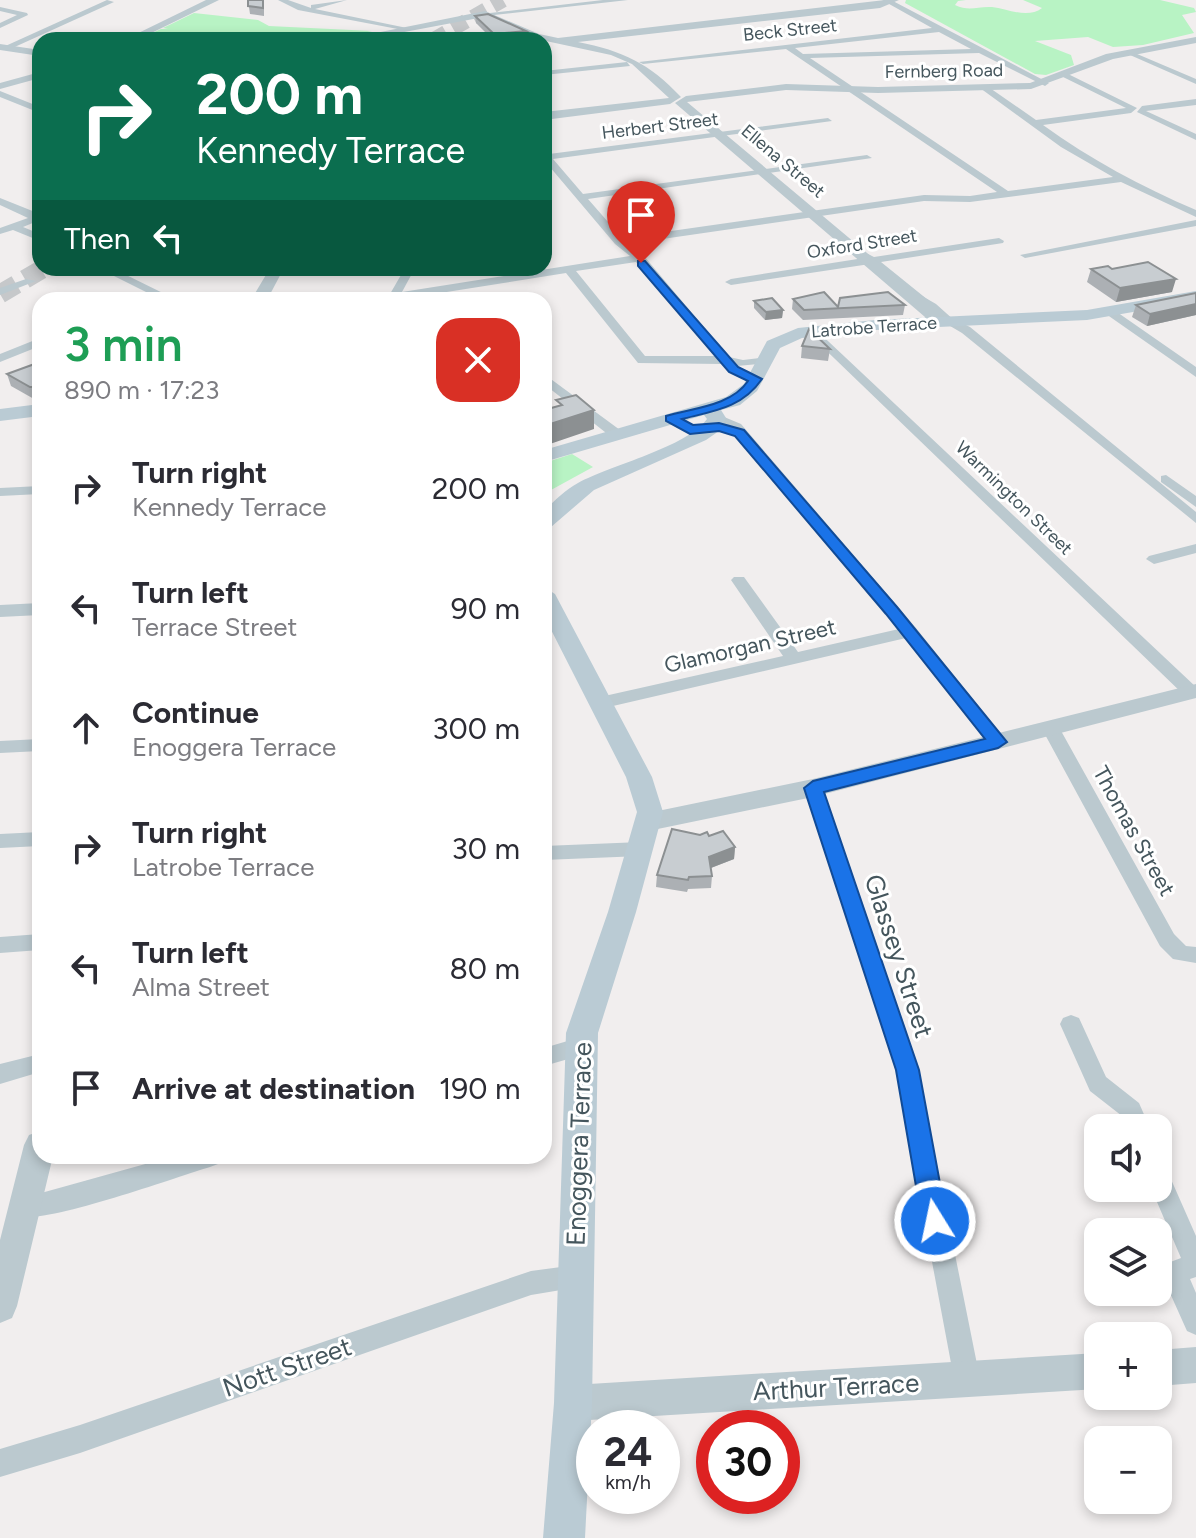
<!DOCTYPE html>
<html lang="en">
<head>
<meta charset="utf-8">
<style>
	:root { --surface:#fff; --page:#f7f7f7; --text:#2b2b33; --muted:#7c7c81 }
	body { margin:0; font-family:Figtree,sans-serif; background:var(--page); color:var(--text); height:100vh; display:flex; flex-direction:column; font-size:30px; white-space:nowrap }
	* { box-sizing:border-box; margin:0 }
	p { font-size:26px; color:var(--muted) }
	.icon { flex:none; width:44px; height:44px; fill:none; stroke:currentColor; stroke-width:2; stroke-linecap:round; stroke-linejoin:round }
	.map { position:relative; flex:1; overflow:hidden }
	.drawer { position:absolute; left:32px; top:292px; width:520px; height:872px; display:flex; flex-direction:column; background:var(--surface); border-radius:24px; box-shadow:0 4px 12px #0003 }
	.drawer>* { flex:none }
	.top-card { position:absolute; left:32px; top:32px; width:520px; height:244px; border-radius:24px; box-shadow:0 4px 12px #0003; background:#0b6e4f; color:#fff; overflow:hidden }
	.tools { position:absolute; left:1084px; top:1114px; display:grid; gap:16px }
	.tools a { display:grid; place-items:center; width:88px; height:88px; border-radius:16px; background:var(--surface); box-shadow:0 4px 12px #0003; font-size:40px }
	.speed { position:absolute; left:576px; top:1410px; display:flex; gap:16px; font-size:40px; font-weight:700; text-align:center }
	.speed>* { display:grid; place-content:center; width:104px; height:104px; border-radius:50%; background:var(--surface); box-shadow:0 4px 12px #0003; line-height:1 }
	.speed small { font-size:20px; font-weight:400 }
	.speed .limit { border:12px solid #d22; background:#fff; color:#111 }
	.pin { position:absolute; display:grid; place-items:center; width:68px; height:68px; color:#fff; margin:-82px -34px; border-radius:50% 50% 50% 0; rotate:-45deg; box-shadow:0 0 8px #0007 }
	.pin .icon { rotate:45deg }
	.me { position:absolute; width:88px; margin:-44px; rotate:350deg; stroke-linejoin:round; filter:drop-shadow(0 0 6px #0008) }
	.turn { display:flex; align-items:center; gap:28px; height:168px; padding:0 32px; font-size:36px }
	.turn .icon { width:104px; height:104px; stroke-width:2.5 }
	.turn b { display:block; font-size:56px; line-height:68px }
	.then { display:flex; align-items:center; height:76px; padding:0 32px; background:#0003; gap:16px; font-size:30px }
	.round { display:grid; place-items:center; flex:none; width:84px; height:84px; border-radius:24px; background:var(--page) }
	.head { display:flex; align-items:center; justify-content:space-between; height:136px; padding:0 32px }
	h1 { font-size:48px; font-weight:600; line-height:60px; color:#1e9e55 }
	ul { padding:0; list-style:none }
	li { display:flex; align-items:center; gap:24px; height:120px; padding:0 32px }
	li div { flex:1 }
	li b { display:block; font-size:30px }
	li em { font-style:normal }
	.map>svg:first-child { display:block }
	.green { fill:#b8f3c4 }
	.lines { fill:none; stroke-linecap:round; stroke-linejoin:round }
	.motorway-tunnel-far1 { stroke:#c6c8ca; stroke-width:15; stroke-dasharray:15 8; stroke-linecap:butt }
	.motorway-tunnel { stroke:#c6c8ca; stroke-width:19; stroke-dasharray:19 10; stroke-linecap:butt }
	.minor { fill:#bbc9cf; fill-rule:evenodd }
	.tertiary { fill:#bbc9cf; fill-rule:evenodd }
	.secondary { fill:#bacbd4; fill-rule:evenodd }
	.wall { fill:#acb0b4 }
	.shaded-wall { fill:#8c9092 }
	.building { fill:#c8cdd1; stroke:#8c9092; stroke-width:2 }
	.route { fill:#1a73e8; stroke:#114b97; stroke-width:2 }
	.labels { text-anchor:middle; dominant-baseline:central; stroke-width:6; stroke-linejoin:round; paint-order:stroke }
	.far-street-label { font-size:18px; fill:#45565d; stroke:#fff }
	.street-label { font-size:22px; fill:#45565d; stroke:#fff }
	.near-street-label { font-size:26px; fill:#45565d; stroke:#fff }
</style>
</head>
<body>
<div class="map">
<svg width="1196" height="1538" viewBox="0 0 1196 1538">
	<rect width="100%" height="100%" fill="#f1eeee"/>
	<!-- green -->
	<path class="green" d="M906 0H966L958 1 955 5C970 12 977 6 992 7 1008 9 1028 19 1042 8L1023 0H1160L1194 8 1196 12 1182 15 1194 33 1143 45 1113 47 1088 37 1035 41 1071 55 1074 65 1046 75 1035 74 905 3Z
		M194 13 258 20 269 26 372 31 331 40H137L161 29H168L163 28Z
		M572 454 593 467 551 490 544 488V463Z"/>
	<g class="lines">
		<!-- motorway-tunnel-far1 -->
		<path class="motorway-tunnel-far1" d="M433 40 503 0"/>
		<!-- motorway-tunnel -->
		<path class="motorway-tunnel" d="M0 294 44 268"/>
		<!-- minor -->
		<path class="minor" d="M107 0 114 2 8 50 1 48Z
			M278 0H288L311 8V5L347 0 315 9 407 28 403 30 298 10Z
			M603 0H628L485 16 481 14Z
			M882 0H891L1049 83 1045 86 979 53 810 58 1008 191 1113 177 1061 147 980 88 987 86 1036 120 1126 108 1059 75 1066 73 1137 108 1131 113 1043 125C1090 159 1142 187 1196 210V217L1121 182 970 202 924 201 628 244 644 256 729 357 743 360 768 357V363L737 366 759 376 761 379 755 383 729 372 722 364 638 363 566 273 396 300H369L390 294 405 268H415L402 292 630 256 615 244 544 160V151L549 154 828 118 832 121 553 159 583 194 867 155 872 158 588 199 622 238 924 195 970 196 997 192 786 49 643 64 639 62 932 28ZM939 32 971 49 803 54 795 48ZM636 262 716 356H645L576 271Z
			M0 7 27 13 28 15 0 28V23L17 15 0 11Z
			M1130 51 1196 79V84L1130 55Z
			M627 62 630 66 544 75V71Z
			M0 91 40 107V113L0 97Z
			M1196 99V105L1146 111 1196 134V140L1137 112 1142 106Z
			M0 198 40 214V220L23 227 40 234V241L13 230 0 234V228L28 218 0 205Z
			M1196 220V226L1025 258 1020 255Z
			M999 238 1004 241 1003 243 881 262 933 304 935 306 929 309 870 264 731 285 725 282 731 279 864 258 868 254 874 257Z
			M98 268H112L177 300H162Z
			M26 279 36 281 0 295V288Z
			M1106 310H1114L1196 367V377L1106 314Z
			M949 317 970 327 1196 512V523L962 333 945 323 943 321Z
			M812 326 1196 687V696H1185L808 333 806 330Z
			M40 338V346L0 362V354Z
			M544 374 620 430V436H610L544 384Z
			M717 414 741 424 916 628 1004 738 1007 742 1004 746H992L906 638 600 709 594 707 591 703 594 699 600 697 783 656 731 580 734 577H744L798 652 899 629 731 430 712 421 710 418Z
			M1166 475 1196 496V507L1161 482V476Z
			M40 486V494L0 496V488Z
			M1196 544V553L1154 564 1146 559 1149 556Z
			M1051 723 1060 729 1174 934 1186 946 1196 947V963L1173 959 1160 946 1042 729Z
			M40 739V751L0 753V741Z
			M813 782 822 788 918 1070 980 1379 976 1388 967 1392 958 1388 954 1379 896 1070 804 788Z
			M40 832V846L0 848V834Z
			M641 842 648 844 651 849 648 854 641 856 544 860V846Z
			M40 934V950L0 953V937Z
			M1071 1015 1079 1018 1106 1077 1139 1103 1150 1128H1126L1122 1116 1090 1091 1060 1024 1063 1018Z
			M581 1037 589 1039 592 1046 589 1053 544 1066V1048Z
			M40 1054V1072L0 1084V1064Z
			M174 1156H222L218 1164 210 1167C176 1177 42 1226 16 1216L13 1208 16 1200Z
			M1158 1165 1166 1168 1196 1236V1277L1190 1279 1196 1293V1335L1187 1331 1161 1273 1165 1264 1181 1258 1151 1188H1158Z
			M576 1265 585 1268 589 1277 585 1286 531 1295 80 1453 0 1477V1449L80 1425 531 1271Z"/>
		<!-- tertiary -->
		<path class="tertiary" d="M206 0H219L137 40H124Z
			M885 0H899L880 8 578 42C623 51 649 63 681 97L670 104 544 120V112L669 98 632 64 611 55 532 38 484 17 362 40H341L485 11 539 34 558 38Z
			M1196 37V43L1113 59 1031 89 878 93 786 90 687 102 910 289 936 304 955 321 947 326 928 325 925 317 675 103 686 96 786 84 878 87 1030 83 1106 54Z
			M0 44 40 50V56L0 50Z
			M40 72V78L0 89V83Z
			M270 268H284L267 300H251Z
			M40 603V615L0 617V605Z
			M1196 684V698L813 797 648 831 639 828 636 822 639 816 648 813 813 779Z
			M40 1131V1156H53L17 1306 12 1318 0 1323V1240L24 1145 29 1135Z
			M1196 1347V1383L1158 1386V1350Z
			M1098 1353V1389L573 1421 560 1416 555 1403 560 1390 573 1385Z"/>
		<!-- secondary -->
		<path class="secondary" d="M1196 291V301L1087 320 875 330 802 338 780 348 757 391 740 405 721 410 726 418 719 431 706 440 594 490 551 527 544 529V511C554 501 565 490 578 483 611 465 687 447 707 419L704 415 544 462V450L726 397 744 384 767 341 798 328 875 320 1087 310Z
			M40 404V416L0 421V409Z
			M544 587 555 594 652 777 663 812 636 912 598 1033 592 1403 585 1538H543L554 1403 566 1033 608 912 637 812 626 777 544 616Z"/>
	</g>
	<!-- wall -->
	<path class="wall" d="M248 0H264V16L250 14Z
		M475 16 526 39 493 40 476 23Z
		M1091 269H1112L1172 292 1116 302 1087 282Z
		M1196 293V315L1147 326 1132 317 1136 305Z
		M793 299 838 307 905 305 903 315 803 320 792 309Z
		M754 301 783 310 782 318 765 320 754 308Z
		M802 346 830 349 828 361 801 358Z
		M40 362V400L34 399 11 386 7 374Z
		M709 836 735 847 734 859 711 868 712 876 711 888 688 889 687 892 656 887 657 875Z"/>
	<!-- shaded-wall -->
	<path class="shaded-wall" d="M526 31V39L495 40 494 34Z
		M1176 279 1172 292 1116 302 1120 288Z
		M1196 304V315L1147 326 1150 314Z
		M783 310 782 318 765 320 766 312Z
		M594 410V429L544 446V426Z
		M735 847 734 859 708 869 709 857Z"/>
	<!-- building -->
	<path class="building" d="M248 0H263V8L248 6Z
		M488 14 526 31 494 34 475 16Z
		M1148 262 1176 279 1120 288 1091 269 1108 266 1112 269Z
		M824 292 838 307 840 298 888 292 905 305 804 310 793 299Z
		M1196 293V304L1150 314 1136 305Z
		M772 298 783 310 766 312 754 301Z
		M809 329 830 349 802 346Z
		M40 362V387H30L7 374Z
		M576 395 594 410 544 426V410L562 405 556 400Z
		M672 829 700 835 707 832 709 836 723 831 735 847 709 857 712 876 689 877 688 880 657 875Z"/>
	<!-- route -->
	<path class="route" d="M638 261H645L738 367 762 379C742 408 714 411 682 419L693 425 719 423 744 430 897 607 1007 742 998 748 824 792 919 1070 947 1221 943 1229 935 1232 926 1229 922 1221 896 1070 804 788 813 781 985 739 886 614 735 436 719 431 690 434 666 421V416C693 408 731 406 748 381L729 372 638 266Z"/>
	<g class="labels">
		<!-- far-street labels -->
		<g class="far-street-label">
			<text transform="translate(790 30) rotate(-6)">Beck Street</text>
			<text transform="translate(944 71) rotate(-1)">Fernberg Road</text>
			<text transform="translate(660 126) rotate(-7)">Herbert Street</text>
			<text transform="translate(783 161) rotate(40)">Ellena Street</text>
			<text transform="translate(862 244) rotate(-9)">Oxford Street</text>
			<text transform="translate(874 327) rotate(-4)">Latrobe Terrace</text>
			<text transform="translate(1014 498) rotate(44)">Warmington Street</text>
		</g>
		<!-- street labels -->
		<g class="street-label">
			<text transform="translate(750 646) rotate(-13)">Glamorgan Street</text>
			<text transform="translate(1134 831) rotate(61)">Thomas Street</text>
		</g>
		<!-- near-street labels -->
		<g class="near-street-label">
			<text transform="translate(899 956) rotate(72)">Glassey Street</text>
			<text transform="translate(579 1144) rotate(-88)">Enoggera Terrace</text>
			<text transform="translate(287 1367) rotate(-19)">Nott Street</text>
			<text transform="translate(836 1387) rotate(-3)">Arthur Terrace</text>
		</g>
	</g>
</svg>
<div class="tools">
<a><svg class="icon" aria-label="sound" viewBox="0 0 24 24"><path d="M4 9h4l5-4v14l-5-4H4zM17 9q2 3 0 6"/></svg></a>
<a><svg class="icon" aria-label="layers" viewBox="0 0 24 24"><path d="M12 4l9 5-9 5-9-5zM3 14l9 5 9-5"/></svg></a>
<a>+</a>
<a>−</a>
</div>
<div class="speed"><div>24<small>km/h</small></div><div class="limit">30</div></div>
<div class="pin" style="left:641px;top:263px;background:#d93025"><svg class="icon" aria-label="arrive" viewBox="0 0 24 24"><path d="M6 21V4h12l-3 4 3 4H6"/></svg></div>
<svg class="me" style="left:935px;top:1221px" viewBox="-20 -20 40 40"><circle r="17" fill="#1a73e8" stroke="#fff" stroke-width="3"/><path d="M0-11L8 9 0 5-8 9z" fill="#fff"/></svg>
<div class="top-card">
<div class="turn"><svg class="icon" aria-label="right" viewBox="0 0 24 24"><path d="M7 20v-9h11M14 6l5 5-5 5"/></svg><div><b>200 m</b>Kennedy Terrace</div></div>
<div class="then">Then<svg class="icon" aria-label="left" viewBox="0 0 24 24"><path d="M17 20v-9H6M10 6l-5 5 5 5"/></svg></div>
</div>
<section class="drawer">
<div class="head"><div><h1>3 min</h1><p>890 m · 17:23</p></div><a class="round" style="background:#d93025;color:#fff"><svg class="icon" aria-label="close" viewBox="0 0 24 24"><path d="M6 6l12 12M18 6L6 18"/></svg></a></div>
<ul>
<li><svg class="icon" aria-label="right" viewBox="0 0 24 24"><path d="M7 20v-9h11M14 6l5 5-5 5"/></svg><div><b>Turn right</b><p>Kennedy Terrace</p></div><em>200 m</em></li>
<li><svg class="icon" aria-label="left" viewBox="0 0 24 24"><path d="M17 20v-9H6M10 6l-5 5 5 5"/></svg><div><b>Turn left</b><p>Terrace Street</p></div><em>90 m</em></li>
<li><svg class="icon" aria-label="ahead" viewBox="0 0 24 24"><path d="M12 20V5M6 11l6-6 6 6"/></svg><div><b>Continue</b><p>Enoggera Terrace</p></div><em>300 m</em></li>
<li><svg class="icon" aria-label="right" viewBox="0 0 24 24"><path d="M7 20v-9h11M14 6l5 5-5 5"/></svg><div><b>Turn right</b><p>Latrobe Terrace</p></div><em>30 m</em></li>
<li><svg class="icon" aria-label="left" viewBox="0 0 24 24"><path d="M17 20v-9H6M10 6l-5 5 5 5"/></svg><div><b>Turn left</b><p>Alma Street</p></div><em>80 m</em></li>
<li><svg class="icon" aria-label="arrive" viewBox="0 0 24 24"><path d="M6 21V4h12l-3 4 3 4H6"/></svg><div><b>Arrive at destination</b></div><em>190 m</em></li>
</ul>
</section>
</div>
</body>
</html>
